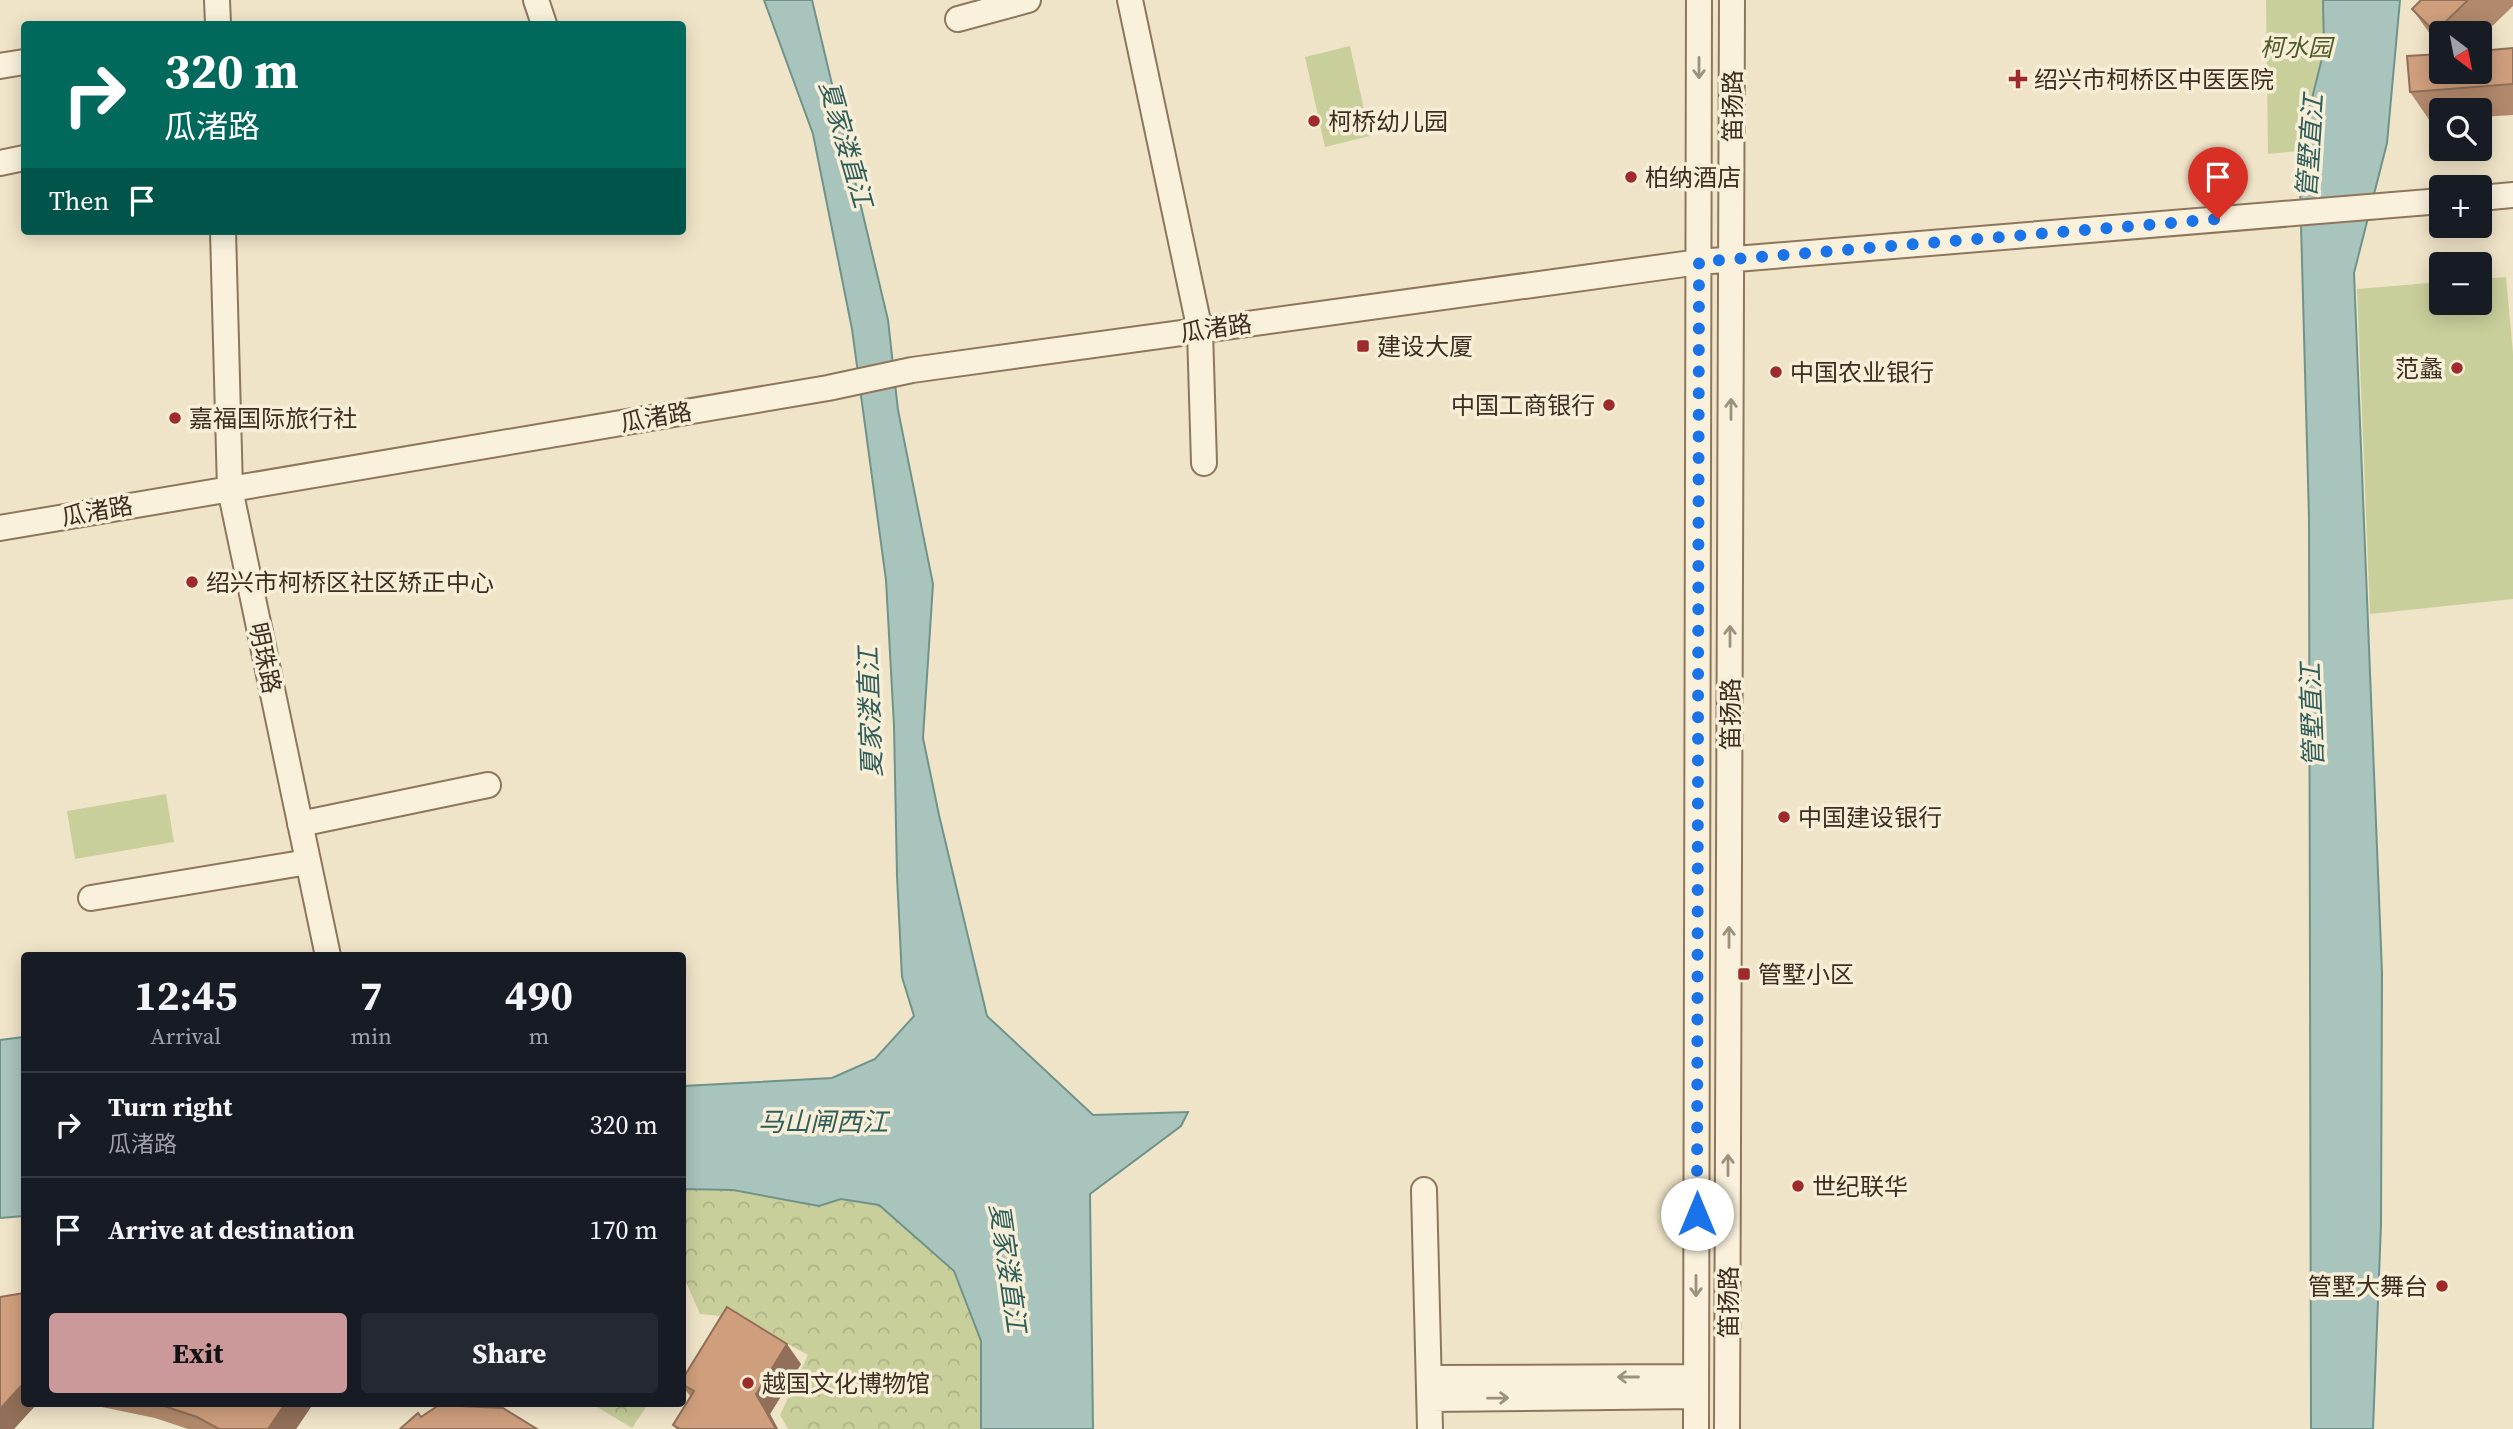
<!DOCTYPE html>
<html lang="en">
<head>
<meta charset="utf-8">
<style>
	:root { --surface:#171b24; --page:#242831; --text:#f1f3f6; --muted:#9ea1a6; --line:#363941; --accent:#cc999b }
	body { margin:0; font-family:"Source Serif 4","Noto Sans SC",serif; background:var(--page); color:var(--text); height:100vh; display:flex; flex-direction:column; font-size:26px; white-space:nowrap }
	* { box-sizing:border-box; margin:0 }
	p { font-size:23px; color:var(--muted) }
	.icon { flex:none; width:38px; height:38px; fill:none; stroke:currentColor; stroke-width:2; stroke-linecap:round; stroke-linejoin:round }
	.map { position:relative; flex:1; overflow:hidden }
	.panel { position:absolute; left:21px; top:952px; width:665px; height:455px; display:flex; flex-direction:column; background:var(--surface); border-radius:7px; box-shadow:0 4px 18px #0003 }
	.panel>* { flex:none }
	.banner { position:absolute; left:21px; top:21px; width:665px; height:214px; border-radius:7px; box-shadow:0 4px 18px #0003; background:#00695c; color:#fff; overflow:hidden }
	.needle { width:46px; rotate:148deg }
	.fabs { position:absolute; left:2429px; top:21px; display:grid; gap:14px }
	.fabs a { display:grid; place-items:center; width:63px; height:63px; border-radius:7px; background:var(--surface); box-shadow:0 4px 18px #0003; font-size:35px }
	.pin { position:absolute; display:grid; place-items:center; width:60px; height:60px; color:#fff; margin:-72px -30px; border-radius:50% 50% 50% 0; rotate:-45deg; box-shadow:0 0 7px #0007 }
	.pin .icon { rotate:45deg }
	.me { position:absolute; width:77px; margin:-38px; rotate:0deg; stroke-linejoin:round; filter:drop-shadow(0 0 5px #0008) }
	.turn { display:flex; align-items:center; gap:24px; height:147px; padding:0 28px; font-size:32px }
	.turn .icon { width:91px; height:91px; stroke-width:2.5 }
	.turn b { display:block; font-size:49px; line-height:60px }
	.then { display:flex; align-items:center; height:66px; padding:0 28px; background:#0003; gap:14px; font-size:26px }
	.eta { display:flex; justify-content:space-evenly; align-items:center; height:119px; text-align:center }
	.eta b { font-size:42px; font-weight:700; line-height:49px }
	.primary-button { display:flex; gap:14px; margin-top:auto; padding:14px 28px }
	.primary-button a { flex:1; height:80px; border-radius:7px; background:var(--accent); color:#111; font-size:28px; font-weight:700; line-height:80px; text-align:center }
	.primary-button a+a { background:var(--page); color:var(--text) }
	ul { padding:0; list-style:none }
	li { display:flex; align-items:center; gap:21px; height:105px; padding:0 28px; border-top:2px solid var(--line) }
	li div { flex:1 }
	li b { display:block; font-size:26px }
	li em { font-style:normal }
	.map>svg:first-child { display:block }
	.forest { fill:url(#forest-crowns) }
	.park { fill:#c9cf9b }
	.water { fill:#a9c4bc; stroke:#6f938a; stroke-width:2 }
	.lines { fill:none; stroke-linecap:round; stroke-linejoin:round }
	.minor-casing { stroke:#8d765c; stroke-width:28 }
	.minor { stroke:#faf1dc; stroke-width:24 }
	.wall { fill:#b2896c }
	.shaded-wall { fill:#916f58 }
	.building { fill:#cf9f7d; stroke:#916f58; stroke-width:2 }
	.oneway { stroke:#9c907e }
	.route { stroke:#1a73e8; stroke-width:12; stroke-dasharray:0 21.6 }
	.poi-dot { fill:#9e2a2b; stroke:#f7eed8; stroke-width:2.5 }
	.labels { text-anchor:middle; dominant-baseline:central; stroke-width:7; stroke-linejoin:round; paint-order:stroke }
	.park-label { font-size:24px; font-style:italic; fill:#4d5a26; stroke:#f7eed8 }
	.poi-label { font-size:24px; fill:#3d2e20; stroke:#f7eed8; text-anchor:start }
	.street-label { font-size:24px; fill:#3d2e20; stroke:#f7eed8 }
	.water-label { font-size:26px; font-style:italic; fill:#2f5d5a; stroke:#f7eed8 }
</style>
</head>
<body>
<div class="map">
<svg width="2513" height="1429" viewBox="0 0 2513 1429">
	<defs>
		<pattern id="forest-crowns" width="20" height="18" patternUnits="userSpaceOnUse" patternTransform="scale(1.75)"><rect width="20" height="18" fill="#c9cf9b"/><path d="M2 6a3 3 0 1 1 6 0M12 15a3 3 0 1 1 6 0" fill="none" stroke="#aeb285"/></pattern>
	</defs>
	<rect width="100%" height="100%" fill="#f0e4c8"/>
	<!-- forest -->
	<path class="forest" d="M697 1188 733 1190 819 1206 841 1199 879 1205 954 1271 981 1341V1429H788L780 1415 808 1355 741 1318 700 1314 683 1275 682 1189Z
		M592 1404H648L632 1428Z"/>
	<!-- park -->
	<path class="park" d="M2266 0H2323L2324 50 2299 151 2268 154Z
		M1350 46 1370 136 1325 147 1305 57Z
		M2506 277 2513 353V599L2370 614 2357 289 2441 282V303H2480V279Z
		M166 794 174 842 75 859 67 811Z"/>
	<!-- water -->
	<path class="water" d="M764 0H812L888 320 898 410 933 584 923 738 939 815 987 1016 1093 1115 1188 1112 1181 1126 1090 1194 1093 1429H981V1341L954 1271 879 1205 841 1199 819 1206 733 1190 683 1189V1086L832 1078 875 1059 914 1016 902 977 897 876 894 726 886 580 852 329 813 134Z
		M2323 0H2400L2387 143 2354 273 2382 973 2381 1224 2373 1429H2311L2309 518 2299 151 2324 50Z
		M24 1037V1216L0 1218V1040Z"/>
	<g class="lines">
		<!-- minor casing -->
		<g class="minor-casing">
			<path id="minor" d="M217 0 218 24
				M536 0 544 24
				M1130 0 1200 331 1204 463
				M958 19 1028 0
				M0 66 24 62
				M0 163 24 158
				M2480 198 2513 195
				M223 231 230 489 328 956
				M0 528 828 388 912 370 1699 262 2441 201
				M300 824 488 785
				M91 898 308 862
				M1424 1190 1430 1429
				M1429 1378 1696 1377
				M1430 1399 1696 1396
				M1696 1429 1699 0
				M1727 1429 1732 0"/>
		</g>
		<!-- minor -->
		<use href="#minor" class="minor"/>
	</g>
	<!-- wall -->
	<path class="wall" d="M2421 0H2513V6L2480 38V33H2441V47L2433 38 2412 9Z
		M2513 48V115L2480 117V110H2441V120L2430 121 2410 92Z
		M24 1293V1404H313L296 1429H188L155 1418 97 1406H35L14 1429H0Z
		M801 1364 770 1414 778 1429H676L673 1425 691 1397 682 1386V1380Z"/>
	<!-- shaded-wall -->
	<path class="shaded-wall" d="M787 1344 801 1364 770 1414 778 1429H776L756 1394Z
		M21 1386 24 1390V1404H34L35 1406 14 1429H0V1409Z
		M285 1404H313L296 1429H268Z"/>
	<!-- building -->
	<path class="building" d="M2421 0H2468L2435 32 2412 9Z
		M2513 48V84L2410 92 2407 56 2441 54V72H2480V51Z
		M24 1293V1386H21L0 1409V1297Z
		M727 1307 787 1344 756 1394 776 1429H680L673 1425 694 1391 682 1384V1380Z
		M158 1404H285L268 1429H219L197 1417Z
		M439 1405 503 1408 537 1429H400L418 1413 421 1417Z"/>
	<!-- one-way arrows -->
	<defs><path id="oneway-shaft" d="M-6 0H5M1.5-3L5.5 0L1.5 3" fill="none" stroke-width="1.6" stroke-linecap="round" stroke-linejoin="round" transform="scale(1.75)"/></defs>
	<g class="oneway">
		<use href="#oneway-shaft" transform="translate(1699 68) rotate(90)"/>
		<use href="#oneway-shaft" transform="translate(1731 409) rotate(-90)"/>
		<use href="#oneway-shaft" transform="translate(1730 636) rotate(-90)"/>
		<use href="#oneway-shaft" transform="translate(1729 937) rotate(-90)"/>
		<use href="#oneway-shaft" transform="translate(1728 1165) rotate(-90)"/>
		<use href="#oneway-shaft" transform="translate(1696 1286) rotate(90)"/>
		<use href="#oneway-shaft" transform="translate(1628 1377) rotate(180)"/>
		<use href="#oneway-shaft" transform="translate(1498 1398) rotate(-1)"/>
	</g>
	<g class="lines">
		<!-- route -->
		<path class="route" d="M1697 1214 1699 262 2218 219"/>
	</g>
	<!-- markers -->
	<g class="poi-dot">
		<path d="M2014.5 68.5h7v7h7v7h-7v7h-7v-7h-7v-7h7z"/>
		<circle cx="1314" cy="121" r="7"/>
		<circle cx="1631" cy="177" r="7"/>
		<rect x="1356" y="339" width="14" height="14" rx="3.5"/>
		<circle cx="2457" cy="368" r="7"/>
		<circle cx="1776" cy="372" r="7"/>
		<circle cx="1609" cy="405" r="7"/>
		<circle cx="175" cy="418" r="7"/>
		<circle cx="192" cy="582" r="7"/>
		<circle cx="1784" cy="817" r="7"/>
		<rect x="1737" y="967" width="14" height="14" rx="3.5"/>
		<circle cx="1798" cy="1186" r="7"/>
		<circle cx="2442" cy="1286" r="7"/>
		<circle cx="748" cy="1383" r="7"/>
	</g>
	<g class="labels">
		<!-- park labels -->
		<g class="park-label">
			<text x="2296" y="47">柯水园</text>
		</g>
		<!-- poi labels -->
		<g class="poi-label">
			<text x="2034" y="79">绍兴市柯桥区中医医院</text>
			<text x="1328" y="121">柯桥幼儿园</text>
			<text x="1645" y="177">柏纳酒店</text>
			<text x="1377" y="346">建设大厦</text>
			<text x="2443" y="368" text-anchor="end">范蠡</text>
			<text x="1790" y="372">中国农业银行</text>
			<text x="1595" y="405" text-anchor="end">中国工商银行</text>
			<text x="189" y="418">嘉福国际旅行社</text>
			<text x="206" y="582">绍兴市柯桥区社区矫正中心</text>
			<text x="1798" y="817">中国建设银行</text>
			<text x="1758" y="974">管墅小区</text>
			<text x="1812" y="1186">世纪联华</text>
			<text x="2428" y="1286" text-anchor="end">管墅大舞台</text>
			<text x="762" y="1383">越国文化博物馆</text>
		</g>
		<!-- street labels -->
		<g class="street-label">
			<text transform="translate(1732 106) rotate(-90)">笛扬路</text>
			<text transform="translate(1216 328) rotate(-8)">瓜渚路</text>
			<text transform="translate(656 417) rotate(-10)">瓜渚路</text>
			<text transform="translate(97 511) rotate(-10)">瓜渚路</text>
			<text transform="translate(265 658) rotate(78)">明珠路</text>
			<text transform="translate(1730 714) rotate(-90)">笛扬路</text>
			<text transform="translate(1728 1302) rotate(-90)">笛扬路</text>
		</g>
		<!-- water labels -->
		<g class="water-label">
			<text transform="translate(846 144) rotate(74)">夏家溇直江</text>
			<text transform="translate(2310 146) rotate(-86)">管墅直江</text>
			<text transform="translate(870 712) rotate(-92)">夏家溇直江</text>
			<text transform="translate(2312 715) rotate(-92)">管墅直江</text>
			<text x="823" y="1122">马山闸西江</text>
			<text transform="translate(1008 1268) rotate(82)">夏家溇直江</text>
		</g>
	</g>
</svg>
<div class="fabs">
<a><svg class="needle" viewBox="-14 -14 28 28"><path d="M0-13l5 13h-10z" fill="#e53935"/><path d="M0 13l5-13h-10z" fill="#9ea1a6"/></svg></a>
<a><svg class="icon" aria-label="search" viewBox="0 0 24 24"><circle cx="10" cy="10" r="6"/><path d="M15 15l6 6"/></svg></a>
<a>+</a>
<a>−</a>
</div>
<div class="pin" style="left:2218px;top:219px;background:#d93025"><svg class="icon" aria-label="arrive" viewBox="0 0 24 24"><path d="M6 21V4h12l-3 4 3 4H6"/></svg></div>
<svg class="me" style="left:1697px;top:1214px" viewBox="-20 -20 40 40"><circle r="19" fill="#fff"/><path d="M0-13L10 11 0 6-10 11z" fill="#1a73e8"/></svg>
<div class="banner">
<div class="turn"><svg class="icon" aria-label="right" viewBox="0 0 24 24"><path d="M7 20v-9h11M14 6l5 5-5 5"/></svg><div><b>320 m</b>瓜渚路</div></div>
<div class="then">Then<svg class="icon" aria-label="arrive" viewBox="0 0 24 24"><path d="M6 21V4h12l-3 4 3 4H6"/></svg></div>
</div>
<section class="panel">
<div class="eta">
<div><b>12:45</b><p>Arrival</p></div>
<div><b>7</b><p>min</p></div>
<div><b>490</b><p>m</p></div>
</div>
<ul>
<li><svg class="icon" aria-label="right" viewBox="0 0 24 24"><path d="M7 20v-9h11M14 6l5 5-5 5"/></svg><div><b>Turn right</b><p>瓜渚路</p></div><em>320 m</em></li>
<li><svg class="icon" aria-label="arrive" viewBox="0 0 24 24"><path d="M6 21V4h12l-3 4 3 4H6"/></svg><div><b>Arrive at destination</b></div><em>170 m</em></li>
</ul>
<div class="primary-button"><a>Exit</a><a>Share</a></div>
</section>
</div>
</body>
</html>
